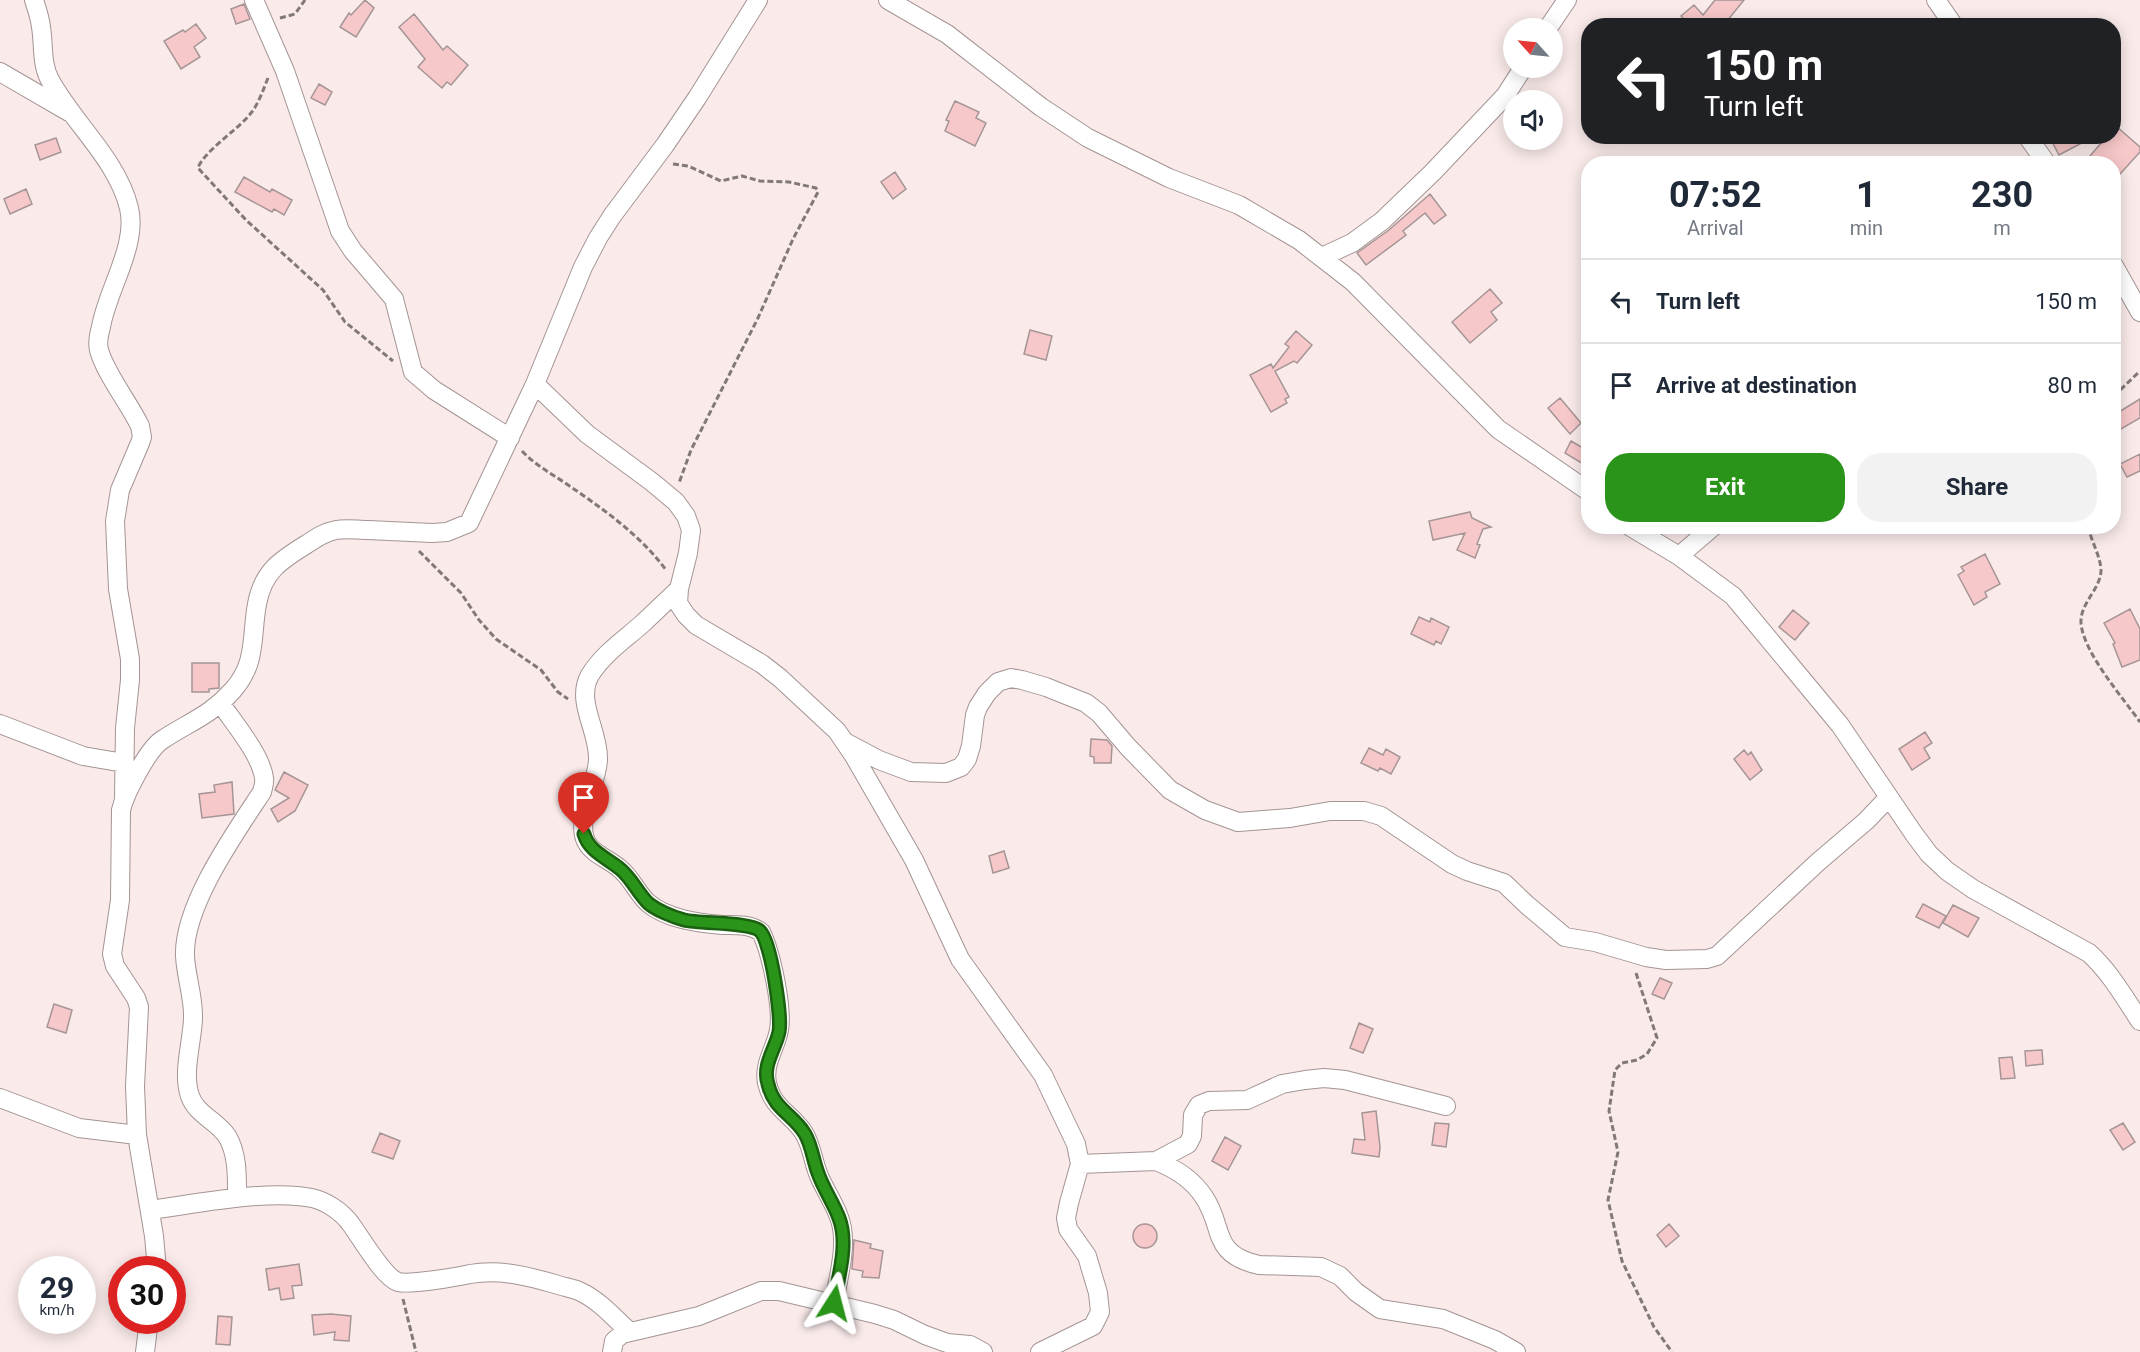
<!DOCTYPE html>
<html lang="en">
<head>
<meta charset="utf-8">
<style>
	:root { --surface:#fff; --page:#f2f2f3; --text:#1f2937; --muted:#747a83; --line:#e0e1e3; --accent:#2a9319 }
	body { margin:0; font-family:Roboto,sans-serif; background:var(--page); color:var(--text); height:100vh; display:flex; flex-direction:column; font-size:22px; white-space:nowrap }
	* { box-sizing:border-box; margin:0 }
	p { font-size:20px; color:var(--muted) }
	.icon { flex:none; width:33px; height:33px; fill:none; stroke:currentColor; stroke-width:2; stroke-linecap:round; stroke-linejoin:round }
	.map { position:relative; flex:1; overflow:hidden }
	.details { position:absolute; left:1581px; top:156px; width:540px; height:378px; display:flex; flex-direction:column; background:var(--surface); border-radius:24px; box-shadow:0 3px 15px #0003 }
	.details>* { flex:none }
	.top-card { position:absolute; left:1581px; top:18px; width:540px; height:126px; border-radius:24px; box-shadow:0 3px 15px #0003; background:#202124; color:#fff; overflow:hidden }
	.needle { width:39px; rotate:297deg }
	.fabs { position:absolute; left:1503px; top:18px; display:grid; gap:12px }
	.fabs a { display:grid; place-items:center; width:60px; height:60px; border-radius:50%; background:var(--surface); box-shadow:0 3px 15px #0003; font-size:30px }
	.speed { position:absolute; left:18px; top:1256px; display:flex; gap:12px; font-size:30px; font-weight:700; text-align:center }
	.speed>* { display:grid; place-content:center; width:78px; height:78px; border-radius:50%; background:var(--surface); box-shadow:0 3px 15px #0003; line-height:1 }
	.speed small { font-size:15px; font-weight:400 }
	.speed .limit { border:9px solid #d22; background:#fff; color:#111 }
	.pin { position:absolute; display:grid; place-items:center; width:51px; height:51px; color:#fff; margin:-62px -26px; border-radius:50% 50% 50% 0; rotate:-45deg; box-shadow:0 0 6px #0007 }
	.pin .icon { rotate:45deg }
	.me { position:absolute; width:66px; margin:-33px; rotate:9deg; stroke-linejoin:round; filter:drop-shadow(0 0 4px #0008) }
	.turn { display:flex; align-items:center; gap:21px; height:126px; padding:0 24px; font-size:27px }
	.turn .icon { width:78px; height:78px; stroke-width:2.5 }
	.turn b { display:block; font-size:42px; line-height:51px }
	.eta { display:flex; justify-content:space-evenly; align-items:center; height:102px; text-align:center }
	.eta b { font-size:36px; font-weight:700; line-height:42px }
	.action { display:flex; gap:12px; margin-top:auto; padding:12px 24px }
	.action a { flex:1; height:69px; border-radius:24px; background:var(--accent); color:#fff; font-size:24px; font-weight:700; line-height:69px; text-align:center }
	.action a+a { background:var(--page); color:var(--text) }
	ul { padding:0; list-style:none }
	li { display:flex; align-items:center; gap:18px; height:84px; padding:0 24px; border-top:2px solid var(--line) }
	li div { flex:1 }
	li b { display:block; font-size:22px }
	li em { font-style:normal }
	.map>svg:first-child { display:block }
	.building { fill:#f7c8c9; stroke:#a59596; stroke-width:1.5 }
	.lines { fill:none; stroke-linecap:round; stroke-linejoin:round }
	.minor-casing { stroke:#a49494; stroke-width:20 }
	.path { stroke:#827878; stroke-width:3; stroke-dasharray:6 3; stroke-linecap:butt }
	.minor { stroke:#fff; stroke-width:18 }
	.route-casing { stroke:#1b6010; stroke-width:15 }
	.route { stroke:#2a9319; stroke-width:10 }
</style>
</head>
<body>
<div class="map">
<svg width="2140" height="1352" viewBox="0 0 2140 1352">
	<rect width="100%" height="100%" fill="#faeaea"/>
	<!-- building -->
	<path class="building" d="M365 0 374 8 356 37 340 27 349 13 351 15Z
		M1715 0H1744L1723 26H1690L1681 16 1694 5 1703 15Z
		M244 4 250 19 236 24 231 9Z
		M414 14 443 50 447 46 468 65 451 85 447 82 442 88 418 67 425 59 399 27Z
		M196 24 206 38 194 47 200 57 181 69 164 41 183 30 185 32Z
		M319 84 332 92 325 105 311 98Z
		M955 101 979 112 976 118 986 123 975 146 945 131 949 121 946 120Z
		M2116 126 2140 147V152L2120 174 2114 167V164H2098L2090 156 2107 136H2114V129Z
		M2049 136H2095L2059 155Z
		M56 138 61 152 40 160 35 145Z
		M895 172 906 189 893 199 881 182Z
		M244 177 270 192 272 189 292 200 284 215 274 209 272 212 235 192Z
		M26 189 32 204 10 214 4 199Z
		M1430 194 1446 215 1434 224 1425 213 1403 231 1406 235 1366 265 1357 253 1389 230Z
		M1490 289 1502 303 1491 312 1497 320 1470 343 1452 322Z
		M1030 330 1052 336 1046 360 1024 354Z
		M1296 331 1312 345 1297 363 1294 361 1275 371 1289 397 1285 399 1287 403 1271 412 1250 375 1271 364 1273 368 1289 347 1285 344Z
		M1560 398 1581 423 1570 434 1548 408Z
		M2140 399V418L2114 433V415Z
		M1571 441 1588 451V467L1565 453Z
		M2140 454V471L2127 477 2120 464Z
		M1470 512 1472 518 1491 527 1483 529 1477 544 1480 545 1475 558 1457 550 1465 533 1433 540 1429 521Z
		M1985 554 2000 584 1985 592 1987 597 1974 605 1958 575 1964 571 1961 567Z
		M2130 609 2140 629V660L2122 667 2113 644 2115 643 2104 623Z
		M1793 610 1809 623 1795 640 1779 627Z
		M1419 617 1430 622 1431 618 1449 627 1441 644 1436 641 1434 645 1411 634Z
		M192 663H219V688L209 689V692H192Z
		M1925 732 1932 743 1924 748 1930 758 1912 770 1899 749Z
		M1091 739 1107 740 1112 746 1111 763H1094V757L1090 756Z
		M1369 748 1383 755 1386 749 1400 757 1391 774 1380 768 1378 771 1361 763Z
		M1744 750 1748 755 1751 752 1762 770 1750 780 1734 759Z
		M284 772 308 785 295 811 278 822 271 809 289 798 275 790Z
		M232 782 234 814 202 818 199 794 215 792 214 785Z
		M1004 851 1009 868 993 873 989 856Z
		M1923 904 1946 916 1939 928 1916 917Z
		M1953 905 1979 918 1968 937 1943 923Z
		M1660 978 1672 983 1664 999 1652 994Z
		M54 1004 72 1010 66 1033 47 1027Z
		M1359 1023 1373 1029 1363 1053 1350 1048Z
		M2042 1050 2043 1064 2026 1066 2025 1051Z
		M2012 1057 2015 1078 2001 1079 1999 1058Z
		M1376 1111 1380 1147 1379 1157 1352 1153 1354 1139 1365 1140 1362 1113Z
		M1435 1123 1449 1124 1446 1147 1432 1145Z
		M2123 1123 2135 1142 2123 1150 2110 1130Z
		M380 1133 400 1141 393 1159 372 1152Z
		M1225 1137 1241 1146 1228 1170 1212 1161Z
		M1669 1224 1679 1236 1666 1247 1657 1235Z
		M1133 1236a12 12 0 1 1 24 0a12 12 0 1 1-24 0Z
		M854 1240 871 1244 870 1248 883 1251 879 1278 862 1277 863 1271 852 1269Z
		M299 1264 302 1285 292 1286 294 1298 281 1300 279 1288 269 1290 266 1269Z
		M331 1314 351 1316 349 1341 334 1340 335 1332 314 1335 312 1315Z
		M218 1316 232 1317 230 1345 216 1344Z"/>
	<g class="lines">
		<!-- minor casing -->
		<g class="minor-casing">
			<path id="minor" d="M34 0C37 9 40 18 41 27 44 44 41 64 50 80 73 123 117 159 129 208 138 246 107 290 101 327 99 334 97 342 99 350 105 373 129 403 140 426L142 437 140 443 120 490 115 521 118 589 130 659V680L125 728 124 797
				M254 0 285 71 340 231 353 251 394 299 413 372 434 390 510 438
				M888 0 947 34 1041 107 1088 138 1169 178 1239 205 1299 240 1353 282 1498 429 1588 491
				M1936 0 1954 26
				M1548 28 1567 0
				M0 72 69 112
				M2027 136 2047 164
				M1322 257 1352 243 1382 221 1433 172 1505 96 1523 68
				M2114 266 2140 312
				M535 384 587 434 652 482 676 502 686 516 691 530 688 553 679 589 678 603 686 615 696 625 762 664 780 678 837 731 854 756 914 860 960 959 1043 1075 1076 1144 1080 1164 1069 1203 1066 1218 1068 1229 1087 1256 1098 1293 1100 1312 1093 1326 1040 1352
				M1629 526 1679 556 1733 596 1840 725 1914 834 1929 854 1947 871 1973 889 2089 953C2110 972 2124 997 2140 1021
				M1679 556 1714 526
				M679 589C666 601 654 613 642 624 624 640 603 654 590 675 575 701 599 731 598 759 598 782 574 822 587 843 593 854 610 860 619 868 631 877 637 893 648 903 667 919 698 923 722 925 736 925 750 924 761 932 771 952 783 1008 779 1030 776 1048 763 1063 767 1083 773 1109 791 1113 804 1133 812 1146 813 1162 819 1176 825 1190 834 1203 839 1217 849 1243 838 1277 834 1303
				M221 704C234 723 261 755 264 778 265 783 263 787 262 792 235 833 183 906 185 956 186 977 194 998 193 1019 192 1043 182 1073 190 1096 196 1114 217 1121 227 1136 238 1154 237 1178 237 1198
				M0 724 83 756 124 763
				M845 742 879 760 911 772 946 773 961 767 967 759 971 746 975 715 978 707 987 693 998 682 1011 678 1022 680 1046 687 1086 703 1099 713 1128 747 1170 790 1205 810 1238 822 1290 818 1330 811H1364L1381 816 1452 864 1467 871 1504 883 1527 905 1565 937 1595 942 1646 957 1666 960 1707 959 1717 956 1818 862 1866 821 1889 797
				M0 1098 79 1128 137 1135
				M1156 1161 1188 1144 1192 1136 1193 1115 1199 1105 1209 1101 1247 1100 1282 1084 1305 1080 1324 1078 1345 1080 1446 1106
				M1080 1164 1156 1161C1174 1168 1193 1180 1204 1197 1225 1228 1210 1254 1259 1265L1321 1267 1340 1276 1356 1292 1380 1309 1443 1319 1495 1340 1516 1352
				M150 1210C196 1204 268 1189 312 1198 326 1201 342 1212 350 1223 360 1236 383 1277 398 1282 410 1285 456 1277 470 1274 500 1269 527 1276 555 1284 563 1287 573 1288 581 1292 600 1301 615 1319 630 1332
				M157 1269 154 1236 137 1135 135 1086 139 1007 136 998 115 966 112 954 120 900 121 810C125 793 148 749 162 740 189 722 210 716 233 690 257 663 251 637 257 604 263 571 281 560 307 544 316 538 325 532 336 530 346 528 357 530 368 530 389 531 410 532 432 533L447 532 469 523 535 384 583 267 598 238 612 216 665 145 697 98 758 0
				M145 1352 149 1320
				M612 1352 614 1341 622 1334 699 1316 761 1291H779L875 1314 894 1320 925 1335 947 1343 970 1345 983 1352"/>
		</g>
		<!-- path -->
		<path class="path" d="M280 18 295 14 305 0
			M268 78C263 90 259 103 251 113 239 129 203 152 198 168L246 220 323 290 345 322 393 361
			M673 164 688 166 721 181 742 176 760 181 789 182 816 188 818 192 793 239 758 318 691 450 679 483
			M2114 396 2140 371
			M522 451C536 466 554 475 571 487 606 511 641 536 666 570
			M2088 526C2091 541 2101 557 2101 571 2100 590 2080 603 2081 623 2083 652 2123 698 2140 722
			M419 551 461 593 479 620 496 639 541 670 558 692 568 699
			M1636 973 1657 1038 1647 1054 1637 1060 1622 1063 1615 1070 1609 1111 1618 1152 1608 1200 1622 1261 1654 1327 1672 1352
			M403 1299 416 1352"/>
		<!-- minor -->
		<use href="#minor" class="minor"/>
	</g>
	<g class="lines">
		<!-- route casing -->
		<g class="route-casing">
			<path id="route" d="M584 834C589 851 605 857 619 868 631 877 637 892 648 903 656 910 673 917 684 920 701 924 750 922 760 931 771 941 782 1017 779 1032 775 1050 762 1065 768 1084 774 1110 793 1114 805 1134 812 1146 813 1160 818 1173 823 1188 833 1202 839 1218 849 1244 838 1277 834 1303"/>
		</g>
		<!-- route -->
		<use href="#route" class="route"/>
	</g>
</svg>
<div class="fabs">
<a><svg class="needle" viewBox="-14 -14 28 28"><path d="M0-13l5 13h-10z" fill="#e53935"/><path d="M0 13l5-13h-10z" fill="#747a83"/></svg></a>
<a><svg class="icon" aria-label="sound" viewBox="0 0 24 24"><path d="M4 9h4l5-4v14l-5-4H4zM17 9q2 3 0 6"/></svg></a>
</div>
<div class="speed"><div>29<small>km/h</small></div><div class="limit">30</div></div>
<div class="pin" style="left:584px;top:834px;background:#d93025"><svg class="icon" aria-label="arrive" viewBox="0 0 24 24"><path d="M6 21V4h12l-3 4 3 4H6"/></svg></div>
<svg class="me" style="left:834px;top:1303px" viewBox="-20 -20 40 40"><path d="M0-17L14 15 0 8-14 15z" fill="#2a9319" stroke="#fff" stroke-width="4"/></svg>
<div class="top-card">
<div class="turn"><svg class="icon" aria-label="left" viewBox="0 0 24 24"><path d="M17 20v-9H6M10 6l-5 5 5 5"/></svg><div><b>150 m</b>Turn left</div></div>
</div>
<section class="details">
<div class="eta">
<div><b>07:52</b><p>Arrival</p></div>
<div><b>1</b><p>min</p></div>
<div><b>230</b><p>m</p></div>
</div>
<ul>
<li><svg class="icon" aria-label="left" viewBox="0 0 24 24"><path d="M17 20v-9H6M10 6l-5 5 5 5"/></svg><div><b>Turn left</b></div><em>150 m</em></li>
<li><svg class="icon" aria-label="arrive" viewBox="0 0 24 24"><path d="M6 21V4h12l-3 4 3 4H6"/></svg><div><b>Arrive at destination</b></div><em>80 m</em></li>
</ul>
<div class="action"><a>Exit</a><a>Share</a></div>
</section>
</div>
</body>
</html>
